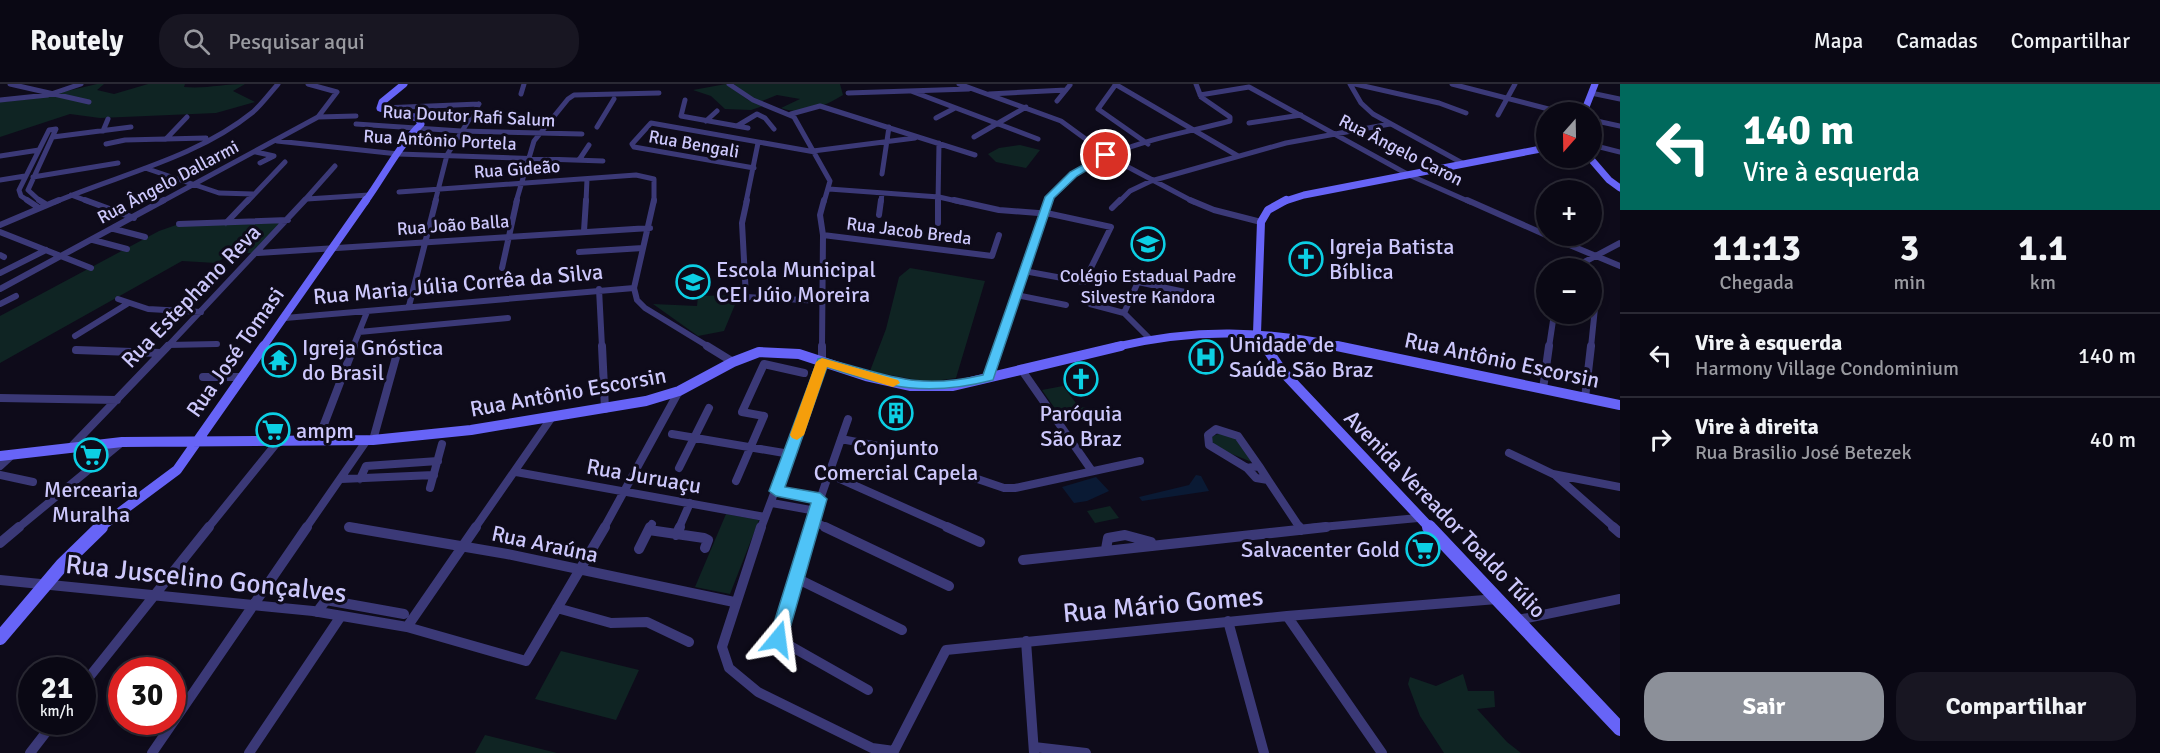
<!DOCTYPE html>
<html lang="pt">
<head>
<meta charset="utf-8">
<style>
	:root { --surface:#0a0814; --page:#181622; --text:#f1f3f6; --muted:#999aa0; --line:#2a2934; --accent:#8c9099 }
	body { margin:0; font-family:Signika,sans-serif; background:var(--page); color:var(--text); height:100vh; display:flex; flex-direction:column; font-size:22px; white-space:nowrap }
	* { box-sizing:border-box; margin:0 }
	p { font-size:20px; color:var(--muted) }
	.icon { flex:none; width:33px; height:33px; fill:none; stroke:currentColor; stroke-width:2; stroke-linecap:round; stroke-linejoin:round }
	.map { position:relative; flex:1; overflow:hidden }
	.details { display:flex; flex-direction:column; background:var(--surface); width:540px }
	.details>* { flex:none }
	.guide { background:#00695c; color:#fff; overflow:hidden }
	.needle { width:39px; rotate:200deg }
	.buttons { position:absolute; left:1536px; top:18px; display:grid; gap:12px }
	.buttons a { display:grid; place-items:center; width:66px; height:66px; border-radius:50%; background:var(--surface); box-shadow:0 3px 9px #0003,0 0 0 2px var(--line); font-size:30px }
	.speed { position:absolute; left:18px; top:573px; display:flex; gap:12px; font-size:30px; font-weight:700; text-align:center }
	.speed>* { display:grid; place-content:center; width:78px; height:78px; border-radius:50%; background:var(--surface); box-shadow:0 3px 9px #0003,0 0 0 2px var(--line); line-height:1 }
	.speed small { font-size:15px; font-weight:400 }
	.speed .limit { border:9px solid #d22; background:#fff; color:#111 }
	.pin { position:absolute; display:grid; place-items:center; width:51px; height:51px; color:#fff; margin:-26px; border:3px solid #fff; border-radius:50%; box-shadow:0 2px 6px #0007 }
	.me { position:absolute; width:66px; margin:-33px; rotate:16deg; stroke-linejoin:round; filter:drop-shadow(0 0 4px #0008) }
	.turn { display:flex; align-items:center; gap:21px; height:126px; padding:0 24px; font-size:27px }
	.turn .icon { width:78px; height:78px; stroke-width:2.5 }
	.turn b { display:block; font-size:42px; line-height:51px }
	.eta { display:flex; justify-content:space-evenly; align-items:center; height:102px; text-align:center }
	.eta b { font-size:36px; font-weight:700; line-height:42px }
	.button { display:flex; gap:12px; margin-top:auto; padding:12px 24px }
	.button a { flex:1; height:69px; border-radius:24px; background:var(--accent); color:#fff; font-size:24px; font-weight:700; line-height:69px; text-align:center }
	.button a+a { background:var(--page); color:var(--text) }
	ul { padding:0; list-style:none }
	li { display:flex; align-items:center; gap:18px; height:84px; padding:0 24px; border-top:2px solid var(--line) }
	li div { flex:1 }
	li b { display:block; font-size:22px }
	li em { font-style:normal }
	header { display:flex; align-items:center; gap:36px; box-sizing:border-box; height:84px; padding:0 30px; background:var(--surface); border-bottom:2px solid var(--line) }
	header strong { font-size:28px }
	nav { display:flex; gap:33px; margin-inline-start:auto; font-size:21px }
	.search { width:420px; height:54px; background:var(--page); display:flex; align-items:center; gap:15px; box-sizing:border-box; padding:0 21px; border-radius:24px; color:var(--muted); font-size:22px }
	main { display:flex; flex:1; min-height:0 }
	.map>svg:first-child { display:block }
	.green { fill:#0f2423 }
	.water { fill:#0a1a34 }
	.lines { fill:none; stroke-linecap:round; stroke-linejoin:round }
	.street-far3 { stroke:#3b3977; stroke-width:5 }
	.street-far2 { stroke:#3b3977; stroke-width:6 }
	.street-far1 { stroke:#3b3977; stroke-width:8 }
	.street { stroke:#3b3977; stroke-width:10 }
	.secondary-far3 { stroke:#6764f7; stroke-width:7 }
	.secondary-far2 { stroke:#6764f7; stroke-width:8 }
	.secondary-far1 { stroke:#6764f7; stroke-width:10 }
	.secondary { stroke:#6764f7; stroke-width:14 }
	.route { fill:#4fc3f7; stroke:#337fa1; stroke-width:1.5 }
	.slow { fill:#f59e0b }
	.labels { text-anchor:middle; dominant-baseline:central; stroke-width:6; stroke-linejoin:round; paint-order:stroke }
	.far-street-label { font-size:18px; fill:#cdc8fc; stroke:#0e0b1a }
	.far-poi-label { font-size:18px; fill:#cdc8fc; stroke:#0e0b1a }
	.poi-label { font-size:22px; fill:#cdc8fc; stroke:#0e0b1a; text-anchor:start }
	.street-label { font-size:22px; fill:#cdc8fc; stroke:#0e0b1a }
	.near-street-label { font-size:27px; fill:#cdc8fc; stroke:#0e0b1a }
</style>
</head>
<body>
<header>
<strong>Routely</strong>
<div class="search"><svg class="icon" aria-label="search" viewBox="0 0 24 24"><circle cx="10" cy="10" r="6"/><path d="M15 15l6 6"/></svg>Pesquisar aqui</div>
<nav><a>Mapa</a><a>Camadas</a><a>Compartilhar</a></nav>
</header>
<main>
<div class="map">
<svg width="1620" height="669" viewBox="0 0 1620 669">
	<rect width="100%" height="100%" fill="#0e0b1a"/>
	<!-- green -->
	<path class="green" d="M97 0H104L97 6 114 10 148 0H185L184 3C205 5 223 0 245 0L233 7 255 18 216 29 100 34 70 30 0 53V18L33 15Z
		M726 0 748 16 763 22 751 26 725 25 711 12 693 6Z
		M734 0H840L843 11C825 22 802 32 781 24L800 15 777 11 762 17 753 15Z
		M1020 61 1040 66 1026 84 996 78 988 70 999 64Z
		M283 137 252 169H232L216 179 182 177 0 279V232L159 147 179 140Z
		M910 184 985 197 956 294 927 298 870 287 886 245 899 193Z
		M739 211 724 247 698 252 653 220 697 222 698 212Z
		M1063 302 1079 323 1101 325 1107 331 1065 339 1042 306Z
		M1224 348 1241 353 1257 380 1214 363 1210 353Z
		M1110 422 1119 434 1095 439 1087 427Z
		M726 430 759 436 730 510 695 503Z
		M561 567 639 586 616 636 535 615Z
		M1463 590 1468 607H1494L1495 623 1477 625 1507 658 1521 669H1444L1420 632 1408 600 1410 593 1436 602Z
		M485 651 557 669H475Z"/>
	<!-- water -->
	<path class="water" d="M1196 391 1201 392 1209 407 1142 417 1139 413 1189 401Z
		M1096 393 1109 407 1087 417 1074 419 1062 403Z"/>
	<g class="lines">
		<!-- street-far3 -->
		<path class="street-far3" d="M10 0 89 18
			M729 0 753 16 794 33 830 97 824 118
			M959 0 1061 37 1113 75 1194 118
			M1115 0 1238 72
			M1116 0 1098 25 1148 60
			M1350 0 1361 19 1373 30 1464 80
			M1355 0 1439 19 1466 29
			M1452 0 1560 28
			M1249 3 1409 91 1470 118
			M911 7 1038 55
			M848 9 969 5
			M1591 9 1620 15
			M521 10 524 0
			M989 10 1066 6
			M1200 11 1249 3
			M0 16 48 11 81 0
			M685 16 681 32 748 44
			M1057 17 1070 1
			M382 24 479 20
			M791 30 820 22 975 71
			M1498 31 1515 0
			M318 33 356 32
			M936 34 955 24
			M1592 36 1620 42
			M706 37 717 27
			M1249 39 1301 31
			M356 40 461 47 582 50
			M737 42 757 30 765 34 774 45
			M597 43 614 15
			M103 47 108 35
			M53 53 131 43
			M974 53 1026 23
			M166 55 187 33
			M277 57 398 70 603 77
			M106 60 125 56 206 54
			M1592 61 1620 68
			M813 67 915 54
			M256 68 274 72 260 79
			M0 72 39 66
			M579 76 589 61
			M754 84 634 63 632 60 651 39 815 68
			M148 85 219 109 253 110
			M882 90 889 43
			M33 93 118 79
			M0 96 25 92
			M829 105 939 113 961 118
			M399 108 636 91 654 95V118
			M71 111 90 118
			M307 115 369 111
			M30 118 21 112 19 106 49 46 56 45 28 106 41 118
			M55 118C121 90 196 74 253 28 262 20 270 9 278 0
			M161 118 318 33 337 8 308 0
			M247 118 285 78
			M303 118 335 82
			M435 118 447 71 479 20
			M516 118 534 57 568 15 574 11 659 9
			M586 118 587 95
			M746 118 758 59
			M881 118 882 109
			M938 118 939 59
			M1048 118C1089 62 1167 54 1230 37V33L1201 13 1196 0
			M1119 118 1130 107 1151 97 1286 59 1390 40"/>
		<!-- street-far2 -->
		<path class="street-far2" d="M27 116 39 124
			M39 116 47 121
			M85 116 134 134
			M654 116 634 204 637 216 645 224 709 263
			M747 116 742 139 746 213 822 217
			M954 116 999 126 1051 130 1111 143 1084 198 1024 187
			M1190 116 1214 126 1261 138
			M1467 116 1546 151
			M1112 124 1120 116
			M879 131 881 116
			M226 139 248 116
			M938 139V116
			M179 140 288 136
			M0 141 59 116
			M114 145 145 153
			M584 147 586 116
			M0 148 91 184
			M823 151 992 172 999 151
			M1548 152 1620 182
			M93 156 127 165
			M579 168 643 164
			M258 169 650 144
			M0 171 4 173
			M502 184 517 116
			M1573 184 1620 159
			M0 189 46 166
			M0 205 164 116
			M599 205 602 263
			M1016 211 1066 221
			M118 215 148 225 201 228
			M0 220 16 212
			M1090 220 1124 229
			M409 222 436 116
			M285 234 634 204
			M359 248 508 234
			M75 252 127 220
			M1150 255 1124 229 1138 198 1185 208
			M168 261 217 260
			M167 263 305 116
			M353 263 367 228
			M822 263 823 151 820 131 824 116
			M998 263 1049 116
			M1549 263 1554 230
			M1591 263 1596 214 1592 206"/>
		<!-- street-far1 -->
		<path class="street-far1" d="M602 262 605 325
			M707 262 733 278
			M76 266 160 269
			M1021 285 1092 387
			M203 293H243
			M988 293 998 262
			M1543 305 1549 262
			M0 314 117 316
			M1585 314 1591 262
			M672 350 790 370
			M841 355 878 362
			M318 356 354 262
			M373 356 398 266
			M70 364 168 262
			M1509 369 1553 390 1620 403
			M0 382 12 371
			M1259 382 1268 396 1256 394 1247 384Z
			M679 384 709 324
			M1247 384 1209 361 1208 351 1216 345 1238 352 1259 382
			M954 387 1004 404H1015L1140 377
			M516 388 765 433
			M829 390 950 444
			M0 391 33 398
			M1555 391 1615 444
			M341 395 434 391
			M360 395 366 382 438 377
			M1268 396 1300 444
			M736 397 764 332 742 328 764 280 804 289
			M430 404 442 360
			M776 407 820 415
			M772 419 816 427
			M812 437 828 444
			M349 443 358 444
			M18 444 121 359
			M208 444 280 355
			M306 444 367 356
			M475 444 552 333
			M604 444 679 307
			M650 444 652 440
			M679 444 690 419
			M761 444 822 282V262
			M810 444 848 335
			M1311 444 1418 434"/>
		<!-- street -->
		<path class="street" d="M349 443 507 470 734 518
			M761 443 722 563 729 584 758 608 872 664 894 667 946 566 1287 532 1497 515
			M810 443 778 555 868 606
			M825 443 949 502
			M947 443 980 458
			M1299 443 1301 446
			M1613 443 1620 449
			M649 446 704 454 708 456 705 464
			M676 451 680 443
			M0 459 19 443
			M639 465 650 443
			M1106 465 1108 454 1125 451 1151 458
			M1023 476 1326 443
			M796 494 902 546
			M0 496 313 527 407 543 526 577 605 443
			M557 524 611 539 647 538 689 558
			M317 528 326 516 404 530
			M1287 532 1382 669
			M1518 536 1620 515
			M1228 537 1264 669
			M407 543 476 443
			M1026 557 1034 669
			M82 602 209 443
			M1034 663 1086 669
			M30 669 54 638
			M152 669 307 443
			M249 669 341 532"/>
		<!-- secondary-far3 -->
		<path class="secondary-far3" d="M1584 28 1595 0
			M1590 74 1609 96 1620 104
			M365 118C384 92 398 63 421 40L418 34 380 24 382 18 404 0
			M1282 118 1304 111 1546 64"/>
		<!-- secondary-far2 -->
		<path class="secondary-far2" d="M263 263 366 116
			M1115 263C1196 244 1263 246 1344 263
			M1266 263 1257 249 1261 138 1268 126 1286 116"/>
		<!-- secondary-far1 -->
		<path class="secondary-far1" d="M1265 262 1282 287 1430 444
			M1337 262 1620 321
			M0 372 122 358 373 356 471 346 646 317 679 307 733 278 759 268 799 270 866 292 911 302H953L1121 262
			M99 444 177 386 264 262"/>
		<!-- secondary -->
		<path class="secondary" d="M1429 443 1620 645
			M0 554 62 481 101 443"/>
	</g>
	<!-- route -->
	<path class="route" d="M1106 68 1109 69V73L1077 92 1054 114 993 296C928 313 889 304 827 283L785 403 820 409 827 415 787 555 784 560 778 562 772 560 769 555 811 419 776 412 769 407 818 275 822 274C887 290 914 307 983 291L1045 113 1070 88Z"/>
	<!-- slow -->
	<path class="slow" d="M822 274 898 296 900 299 893 303 827 283 804 351 797 356 792 354 790 351 816 278Z"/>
	<!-- icons -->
	<defs>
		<g id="school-ring" transform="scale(1.725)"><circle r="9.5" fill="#0e0b1a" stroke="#0ccfe4" stroke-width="1.5"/><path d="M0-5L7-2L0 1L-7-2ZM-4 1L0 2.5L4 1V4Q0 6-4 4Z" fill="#0ccfe4"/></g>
		<g id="church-ring" transform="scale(1.725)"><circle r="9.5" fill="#0e0b1a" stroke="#0ccfe4" stroke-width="1.5"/><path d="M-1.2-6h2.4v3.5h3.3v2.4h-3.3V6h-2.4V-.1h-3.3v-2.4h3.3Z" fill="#0ccfe4"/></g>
		<g id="hospital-ring" transform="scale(1.725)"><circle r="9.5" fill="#0e0b1a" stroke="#0ccfe4" stroke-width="1.5"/><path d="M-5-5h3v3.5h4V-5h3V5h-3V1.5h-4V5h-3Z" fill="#0ccfe4"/></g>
		<g id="temple-ring" transform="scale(1.725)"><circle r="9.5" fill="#0e0b1a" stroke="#0ccfe4" stroke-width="1.5"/><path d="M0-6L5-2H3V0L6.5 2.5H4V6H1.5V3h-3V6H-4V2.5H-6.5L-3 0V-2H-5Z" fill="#0ccfe4"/></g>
		<g id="building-ring" transform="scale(1.725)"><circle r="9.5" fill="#0e0b1a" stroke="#0ccfe4" stroke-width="1.5"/><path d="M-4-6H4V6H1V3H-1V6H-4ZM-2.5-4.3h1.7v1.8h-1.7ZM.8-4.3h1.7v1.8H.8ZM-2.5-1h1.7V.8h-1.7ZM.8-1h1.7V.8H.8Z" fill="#0ccfe4"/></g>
		<g id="supermarket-ring" transform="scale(1.725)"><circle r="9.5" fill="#0e0b1a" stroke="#0ccfe4" stroke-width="1.5"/><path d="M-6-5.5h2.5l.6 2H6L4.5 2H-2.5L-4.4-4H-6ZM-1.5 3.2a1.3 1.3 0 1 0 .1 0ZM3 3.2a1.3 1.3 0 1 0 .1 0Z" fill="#0ccfe4"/></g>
	</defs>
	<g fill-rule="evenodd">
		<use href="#school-ring" x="1148" y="160"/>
		<use href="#church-ring" x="1306" y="175"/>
		<use href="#school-ring" x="693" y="198"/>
		<use href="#hospital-ring" x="1206" y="273"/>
		<use href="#temple-ring" x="279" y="276"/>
		<use href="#church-ring" x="1081" y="295"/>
		<use href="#building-ring" x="896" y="329"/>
		<use href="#supermarket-ring" x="273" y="346"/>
		<use href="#supermarket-ring" x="91" y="371"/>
		<use href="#supermarket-ring" x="1423" y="465"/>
	</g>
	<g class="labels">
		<!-- far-street labels -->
		<g class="far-street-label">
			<text transform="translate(469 32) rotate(3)">Rua Doutor Rafi Salum</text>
			<text transform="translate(440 56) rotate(3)">Rua Antônio Portela</text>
			<text transform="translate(694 60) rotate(10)">Rua Bengali</text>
			<text transform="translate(1401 66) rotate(27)">Rua Ângelo Caron</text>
			<text transform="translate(517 85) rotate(-4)">Rua Gideão</text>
			<text transform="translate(168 98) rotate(-28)">Rua Ângelo Dallarmi</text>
			<text transform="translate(453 141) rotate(-4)">Rua João Balla</text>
			<text transform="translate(909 147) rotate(7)">Rua Jacob Breda</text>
		</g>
		<!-- far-poi labels -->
		<g class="far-poi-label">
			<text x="1148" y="192">Colégio Estadual Padre<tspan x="1148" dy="21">Silvestre Kandora</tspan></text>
		</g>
		<!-- poi labels -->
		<g class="poi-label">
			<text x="1329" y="162">Igreja Batista<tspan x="1329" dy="25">Bíblica</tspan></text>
			<text x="716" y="185">Escola Municipal<tspan x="716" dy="25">CEI Júio Moreira</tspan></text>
			<text x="1229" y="260">Unidade de<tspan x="1229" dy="25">Saúde São Braz</tspan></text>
			<text x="302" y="263">Igreja Gnóstica<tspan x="302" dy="25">do Brasil</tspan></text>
			<text x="1081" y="329" text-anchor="middle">Paróquia<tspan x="1081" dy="25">São Braz</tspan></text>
			<text x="296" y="346">ampm</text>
			<text x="896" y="363" text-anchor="middle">Conjunto<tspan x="896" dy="25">Comercial Capela</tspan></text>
			<text x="91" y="405" text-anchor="middle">Mercearia<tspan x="91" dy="25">Muralha</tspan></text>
			<text x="1400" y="465" text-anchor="end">Salvacenter Gold</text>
		</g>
		<!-- street labels -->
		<g class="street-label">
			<text transform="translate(458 200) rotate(-5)">Rua Maria Júlia Corrêa da Silva</text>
			<text transform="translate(191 212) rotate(-46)">Rua Estephano Reva</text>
			<text transform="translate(235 268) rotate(-55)">Rua José Tomasi</text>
			<text transform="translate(1502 276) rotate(12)">Rua Antônio Escorsin</text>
			<text transform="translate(568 308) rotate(-10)">Rua Antônio Escorsin</text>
			<text transform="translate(644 392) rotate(10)">Rua Juruaçu</text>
			<text transform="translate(1445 430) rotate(46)">Avenida Vereador Toaldo Túlio</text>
			<text transform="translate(545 460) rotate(12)">Rua Araúna</text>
		</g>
		<!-- near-street labels -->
		<g class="near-street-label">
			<text transform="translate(206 495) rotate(6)">Rua Juscelino Gonçalves</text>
			<text transform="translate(1163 521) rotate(-5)">Rua Mário Gomes</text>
		</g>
	</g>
</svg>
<div class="buttons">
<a><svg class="needle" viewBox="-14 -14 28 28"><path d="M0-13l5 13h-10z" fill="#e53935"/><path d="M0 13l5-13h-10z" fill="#999aa0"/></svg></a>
<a>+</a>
<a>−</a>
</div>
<div class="speed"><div>21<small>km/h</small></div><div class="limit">30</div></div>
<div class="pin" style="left:1106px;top:71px;background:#d93025"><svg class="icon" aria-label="arrive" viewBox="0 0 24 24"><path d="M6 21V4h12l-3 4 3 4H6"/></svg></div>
<svg class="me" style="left:778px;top:555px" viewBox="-20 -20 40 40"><path d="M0-17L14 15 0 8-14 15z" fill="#4fc3f7" stroke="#fff" stroke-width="4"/></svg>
</div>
<section class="details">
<div class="guide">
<div class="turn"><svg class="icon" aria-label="left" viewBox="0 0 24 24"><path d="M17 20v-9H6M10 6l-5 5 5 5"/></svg><div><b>140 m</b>Vire à esquerda</div></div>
</div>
<div class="eta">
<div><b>11:13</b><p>Chegada</p></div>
<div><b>3</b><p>min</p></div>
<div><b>1.1</b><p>km</p></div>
</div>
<ul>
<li><svg class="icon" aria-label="left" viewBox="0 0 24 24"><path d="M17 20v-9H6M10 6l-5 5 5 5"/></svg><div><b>Vire à esquerda</b><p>Harmony Village Condominium</p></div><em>140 m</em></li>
<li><svg class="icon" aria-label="right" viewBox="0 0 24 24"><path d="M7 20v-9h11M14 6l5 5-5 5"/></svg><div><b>Vire à direita</b><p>Rua Brasilio José Betezek</p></div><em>40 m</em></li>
</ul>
<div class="button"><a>Sair</a><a>Compartilhar</a></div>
</section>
</main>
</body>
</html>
